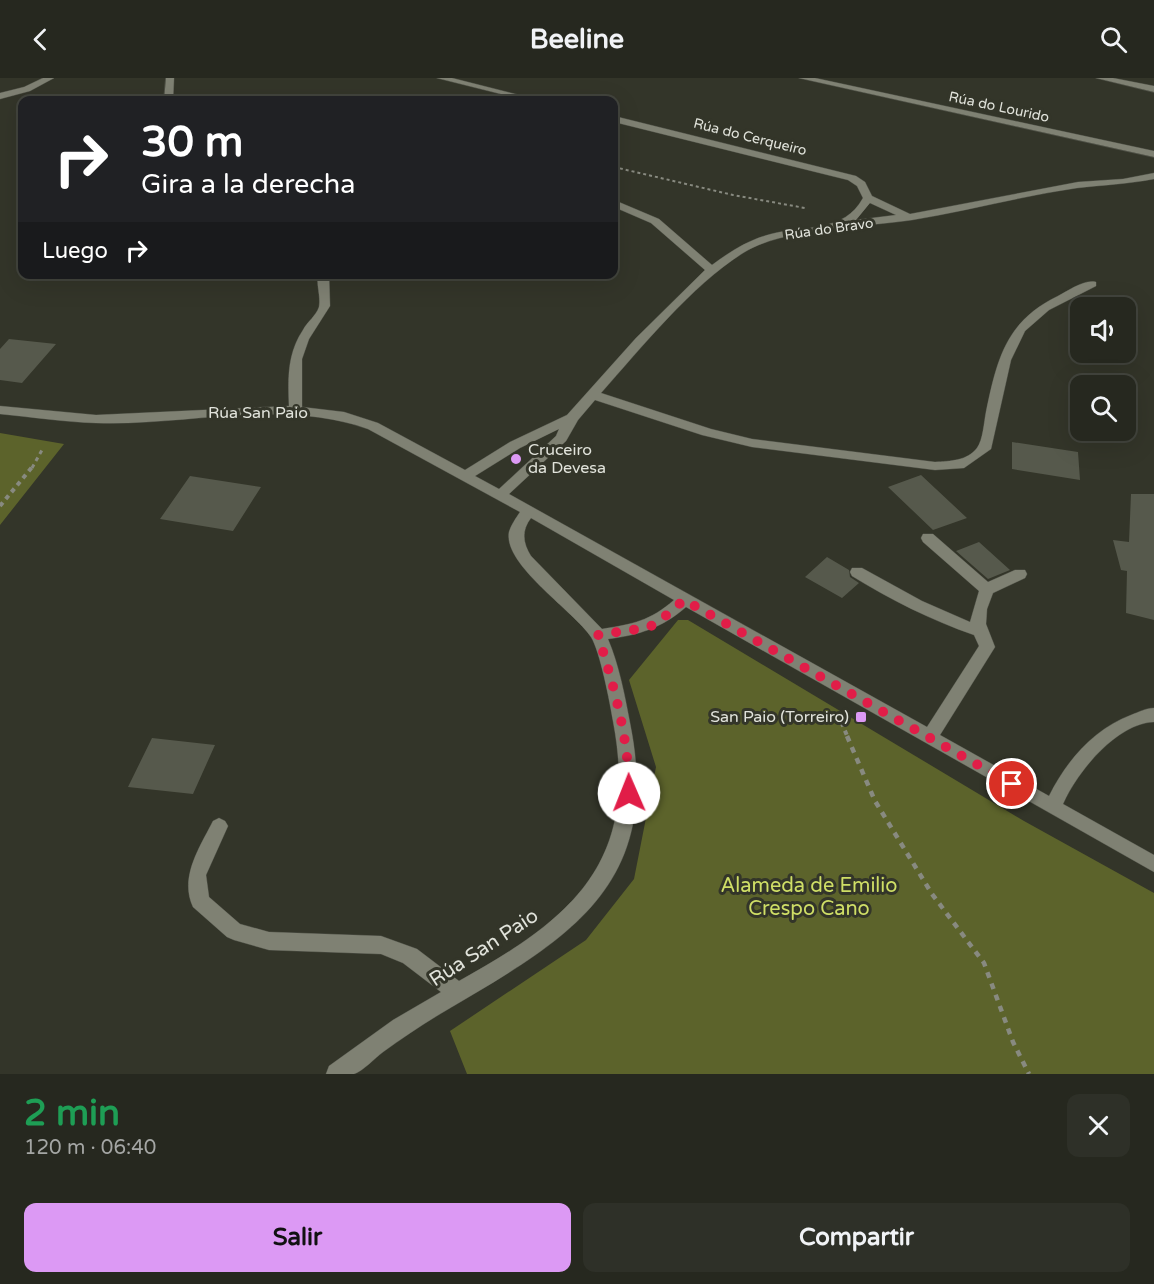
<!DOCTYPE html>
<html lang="es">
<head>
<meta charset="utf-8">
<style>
	:root { --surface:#26281f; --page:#2e3028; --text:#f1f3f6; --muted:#a4a6a4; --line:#42443d; --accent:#dc99f4 }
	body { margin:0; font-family:"Varela Round",sans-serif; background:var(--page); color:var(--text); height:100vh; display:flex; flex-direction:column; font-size:22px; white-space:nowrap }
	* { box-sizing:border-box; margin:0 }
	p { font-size:20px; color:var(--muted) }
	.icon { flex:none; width:33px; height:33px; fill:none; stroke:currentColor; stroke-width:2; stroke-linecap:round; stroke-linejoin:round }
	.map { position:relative; height:996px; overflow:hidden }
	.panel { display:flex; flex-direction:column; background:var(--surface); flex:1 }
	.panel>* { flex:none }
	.top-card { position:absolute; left:18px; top:18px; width:600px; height:183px; border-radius:12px; box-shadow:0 6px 24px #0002,0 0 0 2px var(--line); background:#202124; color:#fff; overflow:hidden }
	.controls { position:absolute; left:1070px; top:219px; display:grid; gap:12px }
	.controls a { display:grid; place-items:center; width:66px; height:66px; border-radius:12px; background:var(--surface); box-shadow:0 6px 24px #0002,0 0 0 2px var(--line); font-size:30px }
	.pin { position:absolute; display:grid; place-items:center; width:51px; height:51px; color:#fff; margin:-26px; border:3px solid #fff; border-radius:50%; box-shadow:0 2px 6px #0007 }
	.me { position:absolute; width:66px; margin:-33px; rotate:359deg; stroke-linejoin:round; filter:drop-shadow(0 0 4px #0008) }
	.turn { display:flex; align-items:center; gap:21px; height:126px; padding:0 24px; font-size:27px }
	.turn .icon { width:78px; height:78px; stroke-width:2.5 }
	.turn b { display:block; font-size:42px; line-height:51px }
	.then { display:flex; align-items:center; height:57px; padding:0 24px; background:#0003; gap:12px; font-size:22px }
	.round { display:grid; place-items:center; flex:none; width:63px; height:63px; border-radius:12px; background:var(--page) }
	.headline { display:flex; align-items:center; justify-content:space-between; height:102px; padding:0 24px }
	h1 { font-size:36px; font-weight:700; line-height:45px; color:#1e9e55 }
	.action { display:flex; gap:12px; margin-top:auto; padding:12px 24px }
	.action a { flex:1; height:69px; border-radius:12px; background:var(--accent); color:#111; font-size:24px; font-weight:700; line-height:69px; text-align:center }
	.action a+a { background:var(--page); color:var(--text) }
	header { display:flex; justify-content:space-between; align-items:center; height:78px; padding:0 24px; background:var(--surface); font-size:27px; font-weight:700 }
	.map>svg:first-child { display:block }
	.green { fill:#5c632b }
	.building { fill:#56594c }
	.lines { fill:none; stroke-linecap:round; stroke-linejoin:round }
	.street-casing { stroke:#4e5046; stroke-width:1 }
	.path-far3 { stroke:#888a80; stroke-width:2; stroke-dasharray:3 3; stroke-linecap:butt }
	.path-far2 { stroke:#888a80; stroke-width:3; stroke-dasharray:4 4; stroke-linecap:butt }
	.path-far1 { stroke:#888a80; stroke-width:4; stroke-dasharray:4.5 4.5; stroke-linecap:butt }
	.path { stroke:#888a80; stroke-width:4.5; stroke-dasharray:6 6; stroke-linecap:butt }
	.street { fill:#7f8173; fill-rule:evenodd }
	.route { stroke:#e11d48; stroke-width:10; stroke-dasharray:0 18 }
	.poi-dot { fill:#dc99f4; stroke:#333529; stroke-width:2 }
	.labels { text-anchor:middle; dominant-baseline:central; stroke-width:6; stroke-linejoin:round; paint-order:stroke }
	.far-street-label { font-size:14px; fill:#e1e3db; stroke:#333529 }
	.street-label { font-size:16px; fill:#e1e3db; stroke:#333529 }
	.poi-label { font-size:16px; fill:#e1e3db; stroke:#333529; text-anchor:start }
	.near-park-label { font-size:20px; fill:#cfde66; stroke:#333529 }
	.near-street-label { font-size:20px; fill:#e1e3db; stroke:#333529 }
</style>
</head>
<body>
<header><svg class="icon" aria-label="back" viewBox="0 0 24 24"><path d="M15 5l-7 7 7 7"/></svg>Beeline<svg class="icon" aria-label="search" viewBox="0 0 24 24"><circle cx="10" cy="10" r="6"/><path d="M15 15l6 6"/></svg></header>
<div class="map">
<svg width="1154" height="996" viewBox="0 0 1154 996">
	<rect width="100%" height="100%" fill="#333529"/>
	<!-- green -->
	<path class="green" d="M0 355 64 366 0 447Z
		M678 542H688L1024 743 1154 815V996H467L450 953 586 862 634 801 656 689 629 602Z"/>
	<!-- building -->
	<path class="building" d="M9 261 56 266 22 305 0 302V271Z
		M1012 364 1078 374 1080 402 1012 391Z
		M921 397 967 440 933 452 888 409Z
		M190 398 261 409 233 453 160 441Z
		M1131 416H1154V542L1126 535 1127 493 1121 492 1113 462 1129 464Z
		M979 464 1010 492 988 501 956 473Z
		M827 479 849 492 850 499 859 505 842 520 805 499Z
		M152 660 215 667 193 716 128 709Z"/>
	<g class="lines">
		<!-- street casing -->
		<g class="street-casing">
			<path id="street" d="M43 0H54L30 13 0 21V15L24 9Z
				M166 0H174L173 22H164Z
				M437 0H452L539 22H525Z
				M799 0H815L1154 73V79Z
				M1096 0H1113L1154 8V14Z
				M614 38 856 98 865 104 872 118 910 136 1078 104 1123 101 1154 95V101C1128 106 1103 107 1077 110 1022 118 967 133 912 142 866 149 781 150 743 175 692 207 641 270 601 315L711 351 752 361 935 384C950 383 967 383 977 370 983 362 984 344 986 334 997 281 1006 243 1058 218 1068 213 1084 201 1096 204V208L1049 232 1025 253 1011 282 991 371 964 390 935 392 752 369 702 357 595 322 578 342 566 363 509 416 927 649 979 568 974 557C931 542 891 522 852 498L850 494 852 490H862L922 523 970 544 979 513 923 464 921 460 923 456H933L988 504 1015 492H1025L1027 496 1025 500 993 515 987 531 986 546 995 569 940 657 1049 718C1067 682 1094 651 1131 637 1139 634 1146 630 1154 630V644C1117 645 1077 694 1063 726L1154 777V794L686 529C662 550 639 557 608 561 619 587 625 618 630 645 664 812 563 863 440 936 420 948 401 961 383 974 375 980 363 993 354 996 346 996 334 996 326 996L329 988 393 942 441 914 403 885 381 876 269 872 234 862 227 859 193 829C179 799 200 769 213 743L219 740 225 743 228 748 206 797 209 819 240 846 269 854 381 858 417 871 459 903C573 840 640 784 613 643 610 625 600 573 591 559 574 533 503 487 509 454 511 447 516 440 520 434L368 351C281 320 186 348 96 345 64 344 32 339 0 336V328L96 337 289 328C288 301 287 276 303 252 307 244 316 238 319 229 321 218 316 207 318 196H329L330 228 309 261 302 281V329L344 334 378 345 465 392 510 364 567 337 636 260 705 192 651 145 614 129V122L659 141 712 187C731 173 748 162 771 156 805 147 844 155 863 120L857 108 848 102 614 44ZM870 125 896 137 856 142ZM559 351 556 358 499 411 475 398 520 370ZM531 440 674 522C650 543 633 546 602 551L531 478C523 465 521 453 531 440Z"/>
		</g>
		<!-- path-far3 -->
		<path class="path-far3" d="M614 89 733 117 805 130"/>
		<!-- path-far2 -->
		<path class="path-far2" d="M32 390 42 372"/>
		<!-- path-far1 -->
		<path class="path-far1" d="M0 428 33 388
			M838 636 848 660"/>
		<!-- path -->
		<path class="path" d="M847 658 875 723 932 816 984 885 1013 964 1029 996"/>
		<!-- street -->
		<use href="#street" class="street"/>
	</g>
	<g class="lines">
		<!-- route -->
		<path class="route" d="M629 715C629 660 614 609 598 557L645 550 656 546 684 522 1012 706"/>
	</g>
	<!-- markers -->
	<g class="poi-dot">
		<circle cx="516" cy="381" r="6"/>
		<rect x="855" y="633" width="12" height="12" rx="3"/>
	</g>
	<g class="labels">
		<!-- far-street labels -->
		<g class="far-street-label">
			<text transform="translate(999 29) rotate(12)">Rúa do Lourido</text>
			<text transform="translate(750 59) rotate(14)">Rúa do Cerqueiro</text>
			<text transform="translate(829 151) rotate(-8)">Rúa do Bravo</text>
		</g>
		<!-- street labels -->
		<g class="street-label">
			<text x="258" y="335">Rúa San Paio</text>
		</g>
		<!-- poi labels -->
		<g class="poi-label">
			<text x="528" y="372">Cruceiro<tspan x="528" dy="18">da Devesa</tspan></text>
			<text x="849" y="639" text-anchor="end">San Paio (Torreiro)</text>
		</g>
		<!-- near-park labels -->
		<g class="near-park-label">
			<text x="809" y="808">Alameda de Emilio<tspan x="809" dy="23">Crespo Cano</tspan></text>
		</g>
		<!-- near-street labels -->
		<g class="near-street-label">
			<text transform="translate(484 870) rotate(-33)">Rúa San Paio</text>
		</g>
	</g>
</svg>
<div class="controls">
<a><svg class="icon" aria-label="sound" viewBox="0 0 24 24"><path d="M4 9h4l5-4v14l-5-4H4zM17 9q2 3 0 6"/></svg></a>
<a><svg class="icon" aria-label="search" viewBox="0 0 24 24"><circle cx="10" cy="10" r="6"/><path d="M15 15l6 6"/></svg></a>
</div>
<div class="pin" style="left:1012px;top:706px;background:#d93025"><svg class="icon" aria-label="arrive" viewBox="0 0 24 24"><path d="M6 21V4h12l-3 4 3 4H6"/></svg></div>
<svg class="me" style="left:629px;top:715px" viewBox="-20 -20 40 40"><circle r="19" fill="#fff"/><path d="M0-13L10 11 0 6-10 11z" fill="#e11d48"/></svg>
<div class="top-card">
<div class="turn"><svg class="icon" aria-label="right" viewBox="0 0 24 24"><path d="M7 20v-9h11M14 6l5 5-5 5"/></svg><div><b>30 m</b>Gira a la derecha</div></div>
<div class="then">Luego<svg class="icon" aria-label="right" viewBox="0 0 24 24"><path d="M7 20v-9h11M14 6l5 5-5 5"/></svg></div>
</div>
</div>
<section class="panel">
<div class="headline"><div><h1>2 min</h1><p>120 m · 06:40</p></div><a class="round"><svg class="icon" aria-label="close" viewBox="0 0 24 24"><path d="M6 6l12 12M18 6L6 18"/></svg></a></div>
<div class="action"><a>Salir</a><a>Compartir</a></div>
</section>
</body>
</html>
